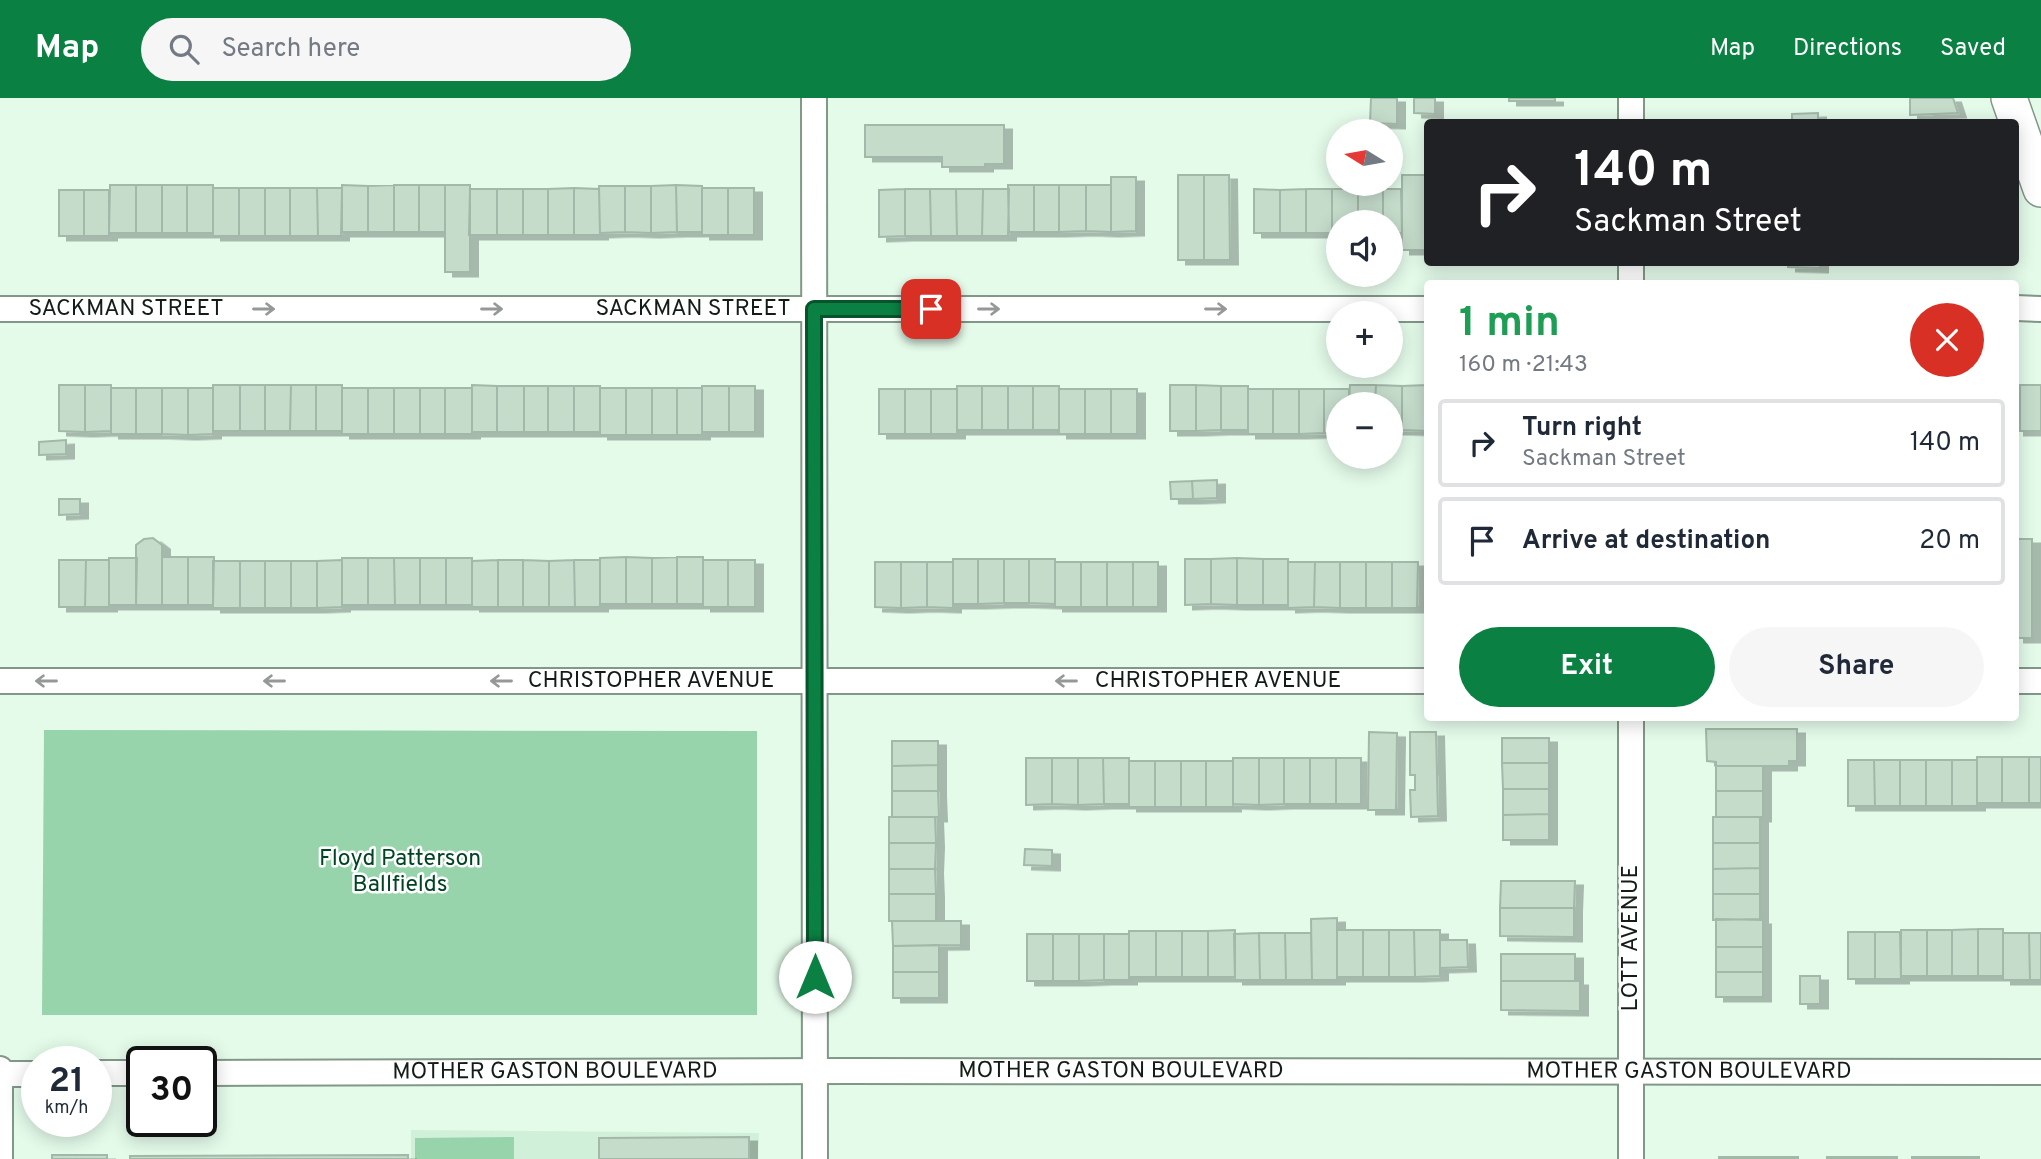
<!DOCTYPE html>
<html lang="en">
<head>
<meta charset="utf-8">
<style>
	:root { --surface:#fff; --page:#f6f6f7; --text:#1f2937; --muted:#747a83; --line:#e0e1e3; --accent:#0b8043 }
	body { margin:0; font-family:Overpass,sans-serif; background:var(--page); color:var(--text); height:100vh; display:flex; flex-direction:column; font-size:26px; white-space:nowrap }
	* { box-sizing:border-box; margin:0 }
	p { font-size:23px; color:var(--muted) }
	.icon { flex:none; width:38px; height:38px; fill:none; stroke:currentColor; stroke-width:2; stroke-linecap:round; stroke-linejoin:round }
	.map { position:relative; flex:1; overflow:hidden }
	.side { position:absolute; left:1424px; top:182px; width:595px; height:441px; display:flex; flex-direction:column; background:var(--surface); border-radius:7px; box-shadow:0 4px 18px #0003 }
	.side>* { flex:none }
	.hud { position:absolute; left:1424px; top:21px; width:595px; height:147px; border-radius:7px; box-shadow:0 4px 18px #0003; background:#202124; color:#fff; overflow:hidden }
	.needle { width:46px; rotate:281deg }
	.tools { position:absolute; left:1326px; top:21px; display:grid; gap:14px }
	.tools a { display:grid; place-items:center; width:77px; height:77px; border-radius:50%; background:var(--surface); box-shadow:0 4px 18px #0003; font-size:35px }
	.speed { position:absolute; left:21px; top:948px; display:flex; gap:14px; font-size:35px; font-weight:700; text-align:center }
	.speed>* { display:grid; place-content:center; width:91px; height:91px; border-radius:50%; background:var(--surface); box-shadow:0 4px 18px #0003; line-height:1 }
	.speed small { font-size:18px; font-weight:400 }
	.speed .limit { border:4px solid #111; border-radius:10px; background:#fff; color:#111 }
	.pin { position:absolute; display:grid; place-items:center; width:60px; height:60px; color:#fff; margin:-30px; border-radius:14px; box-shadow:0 4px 10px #0006 }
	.me { position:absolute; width:77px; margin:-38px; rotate:0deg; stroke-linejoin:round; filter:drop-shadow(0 0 5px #0008) }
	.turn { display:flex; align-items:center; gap:24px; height:147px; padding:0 35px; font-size:32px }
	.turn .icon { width:91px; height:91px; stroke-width:2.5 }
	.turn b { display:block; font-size:49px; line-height:60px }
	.round { display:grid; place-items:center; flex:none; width:74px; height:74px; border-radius:37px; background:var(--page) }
	.summary { display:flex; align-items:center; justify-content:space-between; height:119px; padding:0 35px }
	h1 { font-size:42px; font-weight:700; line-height:52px; color:#1e9e55 }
	.button { display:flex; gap:14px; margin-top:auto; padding:14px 35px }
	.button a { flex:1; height:80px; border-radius:42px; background:var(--accent); color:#fff; font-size:28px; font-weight:700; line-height:80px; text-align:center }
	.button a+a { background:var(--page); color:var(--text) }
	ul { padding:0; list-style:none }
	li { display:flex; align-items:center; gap:21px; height:88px; margin:0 14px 10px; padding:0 21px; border:4px solid var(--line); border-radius:7px }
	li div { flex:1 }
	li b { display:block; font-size:26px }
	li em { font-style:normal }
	header { display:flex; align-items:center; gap:42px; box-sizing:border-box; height:98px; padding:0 35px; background:var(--accent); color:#fff }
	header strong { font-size:33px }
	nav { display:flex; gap:38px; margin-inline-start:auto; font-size:24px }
	.search { width:490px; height:63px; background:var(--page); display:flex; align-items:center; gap:18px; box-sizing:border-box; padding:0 24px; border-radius:38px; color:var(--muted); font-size:26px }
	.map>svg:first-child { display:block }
	.built { fill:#d1f0da }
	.green { fill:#97d4ab }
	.building { fill:#c5dccb; stroke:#a2b8a8; stroke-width:2; filter:url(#shadow) }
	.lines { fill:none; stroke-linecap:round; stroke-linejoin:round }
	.street-casing { stroke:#829788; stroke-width:28 }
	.secondary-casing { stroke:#829788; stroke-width:38 }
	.street { stroke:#fff; stroke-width:24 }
	.secondary { stroke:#fff; stroke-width:35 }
	.oneway { stroke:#959996 }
	.route-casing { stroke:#07532c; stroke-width:18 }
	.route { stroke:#0b8043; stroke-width:12 }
	.labels { text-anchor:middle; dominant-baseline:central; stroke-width:5; stroke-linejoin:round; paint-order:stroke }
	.street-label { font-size:23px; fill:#131c16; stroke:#fff }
	.park-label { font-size:23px; fill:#004423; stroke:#fff }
</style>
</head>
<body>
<header>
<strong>Map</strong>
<div class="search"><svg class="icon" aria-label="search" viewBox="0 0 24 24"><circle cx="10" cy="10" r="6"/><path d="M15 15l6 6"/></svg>Search here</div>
<nav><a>Map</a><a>Directions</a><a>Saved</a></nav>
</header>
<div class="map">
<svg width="2041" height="1061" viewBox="0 0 2041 1061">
	<defs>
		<filter id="shadow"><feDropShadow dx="8" dy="4.5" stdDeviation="0" flood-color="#0004"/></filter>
	</defs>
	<rect width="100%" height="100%" fill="#e4fbea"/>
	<!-- built -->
	<path class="built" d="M411 1032 759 1035 758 1061H411Z"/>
	<!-- green -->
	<path class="green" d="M44 632 757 633V917H42Z
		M514 1039V1061H415V1040Z"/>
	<!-- building -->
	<path class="building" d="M1371 0H1397V26L1370 25Z
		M1414 0H1435V16L1414 15Z
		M1509 0H1555V3H1509Z
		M1910 0H1953L1958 15 1910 17Z
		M1818 15V24H1792V16Z
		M865 27H1004V66H985V69H942V59H865Z
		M1178 77H1204V162H1178Z
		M1204 77H1229L1230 162H1204Z
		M1402 77H1426V152H1402Z
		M1111 79H1136V133L1111 134Z
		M1358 86H1379V91H1383V124H1358Z
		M110 87H136V135H109Z
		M136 87H162V135H136Z
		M162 87H187V135H162Z
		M187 87H213V135H187Z
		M342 87 368 88V134H342Z
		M394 87V134H368V88Z
		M394 87H419V134H394Z
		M419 87H445V134H419Z
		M445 87H470V174H445Z
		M676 87 677 134 651 135V88Z
		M676 87 702 88V134H677Z
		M1008 87H1034V134H1009Z
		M1034 87H1059V134H1034Z
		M1059 87H1086V133L1059 134Z
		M1086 87H1111V134L1086 133Z
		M599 88H625V134L600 135Z
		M625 88H651V135L625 134Z
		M213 90H239V138H213Z
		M239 90H265V138H239Z
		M265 90H290V138H265Z
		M290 90H317L318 138H290Z
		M317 90H342L341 138H318Z
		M574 90V137H548V91Z
		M574 90 599 91 600 137H574Z
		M702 90H728V137H702Z
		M728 90H754V137H728Z
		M470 91H497V137H469Z
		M497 91H523V137H497Z
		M523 91H548V137H523Z
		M905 91H930L931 138H905Z
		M905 91V138L879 139V92Z
		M930 91H956L957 138H931Z
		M956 91H983L982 138H957Z
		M983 91H1009L1008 138H982Z
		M1254 91 1280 92V135H1254Z
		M1306 91V135H1280V92Z
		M1306 91H1332V135H1306Z
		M1332 91H1358V124H1339V135H1332Z
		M1383 91H1401L1402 135H1391V124H1383Z
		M59 92H84V138H59Z
		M84 92H109V138H84Z
		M1788 164H1820V170L1788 169Z
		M1428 263V333L1402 332V288L1428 287Z
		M59 287H85V334L59 333Z
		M85 287H111V333L85 334Z
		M213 287H240V333H213Z
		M240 287H265V333H240Z
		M265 287H291L290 333H265Z
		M291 287H316V333H290Z
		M316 287H342V333H316Z
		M472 287 497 288V334H472Z
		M1170 287H1196V333H1170Z
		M1196 287 1221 288V332L1196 333Z
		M1350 287H1376L1375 306H1349Z
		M1376 287 1402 288V332H1391V306H1375Z
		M2016 287H2020V333H2016Z
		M2020 287H2041V333H2020Z
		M497 288H524V334H497Z
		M524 288H548V334H524Z
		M548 288H574V334H548Z
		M574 288H600V334H574Z
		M702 288H729V334H702Z
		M729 288H755V334H729Z
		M957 288H982V332H957Z
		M982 288H1008V332H982Z
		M1008 288H1033V332H1008Z
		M1033 288H1059V332H1033Z
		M1221 288H1248V332H1221Z
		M111 290H136V336H111Z
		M136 290H162V336H136Z
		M162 290H188V337L162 336Z
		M188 290H213V336L188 337Z
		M342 290H368V336H342Z
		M368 290H394V336H368Z
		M394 290H420V336H394Z
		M420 290H445V336H420Z
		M445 290H472V336H445Z
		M600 290H626V337H600Z
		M626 290H652V337H626Z
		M652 290H677V337H652Z
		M677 290H702V337H677Z
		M879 291H905V336H879Z
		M905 291H931V336H905Z
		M931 291H957V336H931Z
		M1059 291H1085V336H1059Z
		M1085 291H1111V336H1085Z
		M1111 291H1137V336H1111Z
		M1248 291H1273V336H1248Z
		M1273 291H1299V336H1273Z
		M1299 291H1324V335L1299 336Z
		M1324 291H1349V306H1339V336L1324 335Z
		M66 342V356L39 357V344Z
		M1217 382V400L1193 401 1192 383Z
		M1192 383 1193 401H1171L1170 384Z
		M59 401H80V416L59 417Z
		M153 440 162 447V507H136V447L144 441Z
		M2016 441H2032V540H2016Z
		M162 459H188V507H162Z
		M188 459H214L213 507H188Z
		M626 459V506H600V460Z
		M626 459 652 460V506H626Z
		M677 459V506H652V460Z
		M677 459H703V506H677Z
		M109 460H137L136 507H109Z
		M342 460H368V507H342Z
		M368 460H394L395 507H368Z
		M394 460H420V507H395Z
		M420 460H446V507H420Z
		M446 460H472V507H446Z
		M1237 460V507L1211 506V461Z
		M1237 460 1263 461V507H1237Z
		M953 461H978V506H953Z
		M978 461H1004V505L978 506Z
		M1004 461H1029V505H1004Z
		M1029 461H1055V506L1029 505Z
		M1185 461H1211V506L1185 507Z
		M1263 461H1288V507H1263Z
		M59 462H86L85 509H59Z
		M86 462H109V509H85Z
		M342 462V509L317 510V463Z
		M498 462V509H472V463Z
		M498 462H523V509H498Z
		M523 462 549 463V509H523Z
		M574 462 575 509H549V463Z
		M574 462H600V509H575Z
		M703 462H728V509H703Z
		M728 462H755V509H728Z
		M213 463H240V510H213Z
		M240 463H265V510H240Z
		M265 463H291V510H265Z
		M291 463H317V510H291Z
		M875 464H901V510L875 509Z
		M901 464H927V509L901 510Z
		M927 464H953V510L927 509Z
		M1055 464H1081V509H1055Z
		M1081 464H1107V509H1081Z
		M1107 464H1133V509H1107Z
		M1133 464H1158V509H1133Z
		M1288 464H1315L1314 509 1288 510Z
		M1315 464H1340V510L1314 509Z
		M1340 464H1366V510H1340Z
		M1366 464H1392V510H1366Z
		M1392 464H1418L1417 510H1392Z
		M1706 631H1797V663H1789V668H1716V664L1707 663Z
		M1369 634 1397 635 1396 712H1368Z
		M1410 634H1436L1438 718 1411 719 1410 692H1415V677H1410Z
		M1502 640H1549V665H1502Z
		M892 643H938V667L892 668Z
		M1977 659H2002V705H1977Z
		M2002 659H2029V705H2002Z
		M2029 659H2041V705H2029Z
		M1026 660H1052V706L1026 707Z
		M1052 660H1078V707L1052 706Z
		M1078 660H1103L1104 706 1078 707Z
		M1103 660H1129V706H1104Z
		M1233 660H1259V707L1233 706Z
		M1259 660H1284V706L1259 707Z
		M1284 660H1310V706H1284Z
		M1310 660H1336V706H1310Z
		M1336 660H1361V706H1336Z
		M1848 662H1874L1875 708H1848Z
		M1874 662H1900V708H1875Z
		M1900 662H1926V708H1900Z
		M1926 662H1952V708H1926Z
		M1952 662H1977V708H1952Z
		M1129 663H1155V709H1129Z
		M1155 663H1181V709H1155Z
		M1181 663H1206V709H1181Z
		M1206 663H1233V709H1206Z
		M1502 665H1549V691H1503Z
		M938 667V693H892V668Z
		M1716 668H1763V693H1716Z
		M1503 691H1549V716L1503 717Z
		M892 693H938L939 719H892Z
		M1716 693H1763V719H1716Z
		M1549 716V742H1503V717Z
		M889 719H935L936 745H889Z
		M1713 719H1760V745H1713Z
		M889 745H936L935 771H889Z
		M1713 745H1760V770L1713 771Z
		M1025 751 1052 752V768L1024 767Z
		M1760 770V796H1713V771Z
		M889 771H935L936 796H889Z
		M1501 783H1575L1574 810H1500Z
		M889 796H936V823H889Z
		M1713 796H1760V821L1713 822Z
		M1500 810H1574V839L1500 838Z
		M1337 820V882H1312L1311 821Z
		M1716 821 1763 822V849H1716Z
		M892 823H961V847L893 848Z
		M1978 831V878H1952V832Z
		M1978 831H2003V878H1978Z
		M1235 832V879H1208V833Z
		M1337 832H1363V879H1337Z
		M1363 832H1389V879H1363Z
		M1389 832H1414L1415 879H1389Z
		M1414 832H1440V878L1415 879Z
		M1901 832H1927V878H1901Z
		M1927 832H1952V878H1927Z
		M1129 833H1156V879H1129Z
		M1156 833H1182V879H1156Z
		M1182 833H1208V879H1182Z
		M1848 834H1875V881H1848Z
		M1875 834H1900L1901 881H1875Z
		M1259 835 1260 882H1235L1234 836Z
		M1259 835H1285L1286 882H1260Z
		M1285 835H1311L1312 882H1286Z
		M2003 835H2029L2030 882H2003Z
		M2029 835H2041V882H2030Z
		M1027 836H1053V883H1027Z
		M1053 836H1079V883H1053Z
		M1079 836H1104V882L1079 883Z
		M1104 836H1129V882H1104Z
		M1440 842H1467L1468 869 1440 870Z
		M939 847V874H893V848Z
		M1716 849H1763V874H1716Z
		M1501 856H1575V883H1501Z
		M893 874H939V900H893Z
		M1716 874H1763V899H1716Z
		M1800 878H1820V906H1800Z
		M1501 883H1580V913L1501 912Z
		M749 1039V1061H599V1040Z
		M52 1057H107V1061H52Z
		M408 1057V1061H130V1058Z
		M1719 1059H1798V1061H1719Z
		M1827 1059H1897V1061H1827Z
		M1912 1059H1979V1061H1912Z"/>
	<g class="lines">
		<!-- street casing -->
		<g class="street-casing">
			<g id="street">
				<path d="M814 0 815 1061"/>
				<path d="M1631 0V24"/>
				<path d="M1631 186V164"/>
				<path d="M2016 210 2041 211"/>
				<path id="s1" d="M0 211H1428"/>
				<path id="s2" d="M0 583H1428"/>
				<path d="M2016 583H2041"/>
				<path d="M1631 620V1061"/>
				<path d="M0 971V1061"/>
				<path d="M96 975H142"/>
				<path id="s3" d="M201 975 848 973 2041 974"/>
				<path d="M0 976H37"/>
			</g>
		</g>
		<!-- secondary casing -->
		<g class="secondary-casing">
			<path id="secondary" d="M2009 0 2041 91"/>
		</g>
		<!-- street -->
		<use href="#street" class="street"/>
		<!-- secondary -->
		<use href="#secondary" class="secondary"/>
	</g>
	<!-- one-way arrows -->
	<defs><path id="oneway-shaft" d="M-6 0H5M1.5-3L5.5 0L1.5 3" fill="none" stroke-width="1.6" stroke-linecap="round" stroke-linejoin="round" transform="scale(1.75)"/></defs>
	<g class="oneway">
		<use href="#oneway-shaft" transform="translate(264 211)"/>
		<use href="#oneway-shaft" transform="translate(492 211)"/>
		<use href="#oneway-shaft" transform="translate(989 211)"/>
		<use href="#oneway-shaft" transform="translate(1216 211)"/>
		<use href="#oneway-shaft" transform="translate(46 583) rotate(180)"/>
		<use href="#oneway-shaft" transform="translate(274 583) rotate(-180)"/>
		<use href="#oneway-shaft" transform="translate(501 583) rotate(-180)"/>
		<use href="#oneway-shaft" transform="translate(1066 583) rotate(180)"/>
	</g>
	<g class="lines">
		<!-- route casing -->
		<g class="route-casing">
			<path id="route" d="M815 879 814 211H931"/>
		</g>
		<!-- route -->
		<use href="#route" class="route"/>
	</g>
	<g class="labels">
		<!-- street labels -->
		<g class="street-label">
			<text stroke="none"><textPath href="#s1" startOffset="126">SACKMAN STREET</textPath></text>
			<text stroke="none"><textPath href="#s1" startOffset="693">SACKMAN STREET</textPath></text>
			<text stroke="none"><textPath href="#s2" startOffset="1218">CHRISTOPHER AVENUE</textPath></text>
			<text stroke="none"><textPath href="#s2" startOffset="651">CHRISTOPHER AVENUE</textPath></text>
			<text transform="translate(1631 840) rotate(-90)">LOTT AVENUE</text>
			<text stroke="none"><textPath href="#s3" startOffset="920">MOTHER GASTON BOULEVARD</textPath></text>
			<text stroke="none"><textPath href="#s3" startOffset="1488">MOTHER GASTON BOULEVARD</textPath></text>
			<text stroke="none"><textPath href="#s3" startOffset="354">MOTHER GASTON BOULEVARD</textPath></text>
		</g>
		<!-- park labels -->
		<g class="park-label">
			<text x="400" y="761">Floyd Patterson<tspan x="400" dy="26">Ballfields</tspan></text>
		</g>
	</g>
</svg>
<div class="tools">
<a><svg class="needle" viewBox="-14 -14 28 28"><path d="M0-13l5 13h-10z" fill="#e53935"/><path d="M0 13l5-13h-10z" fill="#747a83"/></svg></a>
<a><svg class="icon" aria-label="sound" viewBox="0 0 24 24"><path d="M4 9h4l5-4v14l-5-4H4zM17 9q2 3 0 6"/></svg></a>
<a>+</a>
<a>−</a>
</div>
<div class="speed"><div>21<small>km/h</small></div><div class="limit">30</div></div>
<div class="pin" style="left:931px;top:211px;background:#d93025"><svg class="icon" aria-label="arrive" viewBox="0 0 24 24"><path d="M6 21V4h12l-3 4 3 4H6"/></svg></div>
<svg class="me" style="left:815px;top:879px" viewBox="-20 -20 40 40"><circle r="19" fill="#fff"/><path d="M0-13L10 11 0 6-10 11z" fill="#0b8043"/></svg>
<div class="hud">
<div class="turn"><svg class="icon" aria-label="right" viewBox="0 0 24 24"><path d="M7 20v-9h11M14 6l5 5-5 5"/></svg><div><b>140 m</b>Sackman Street</div></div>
</div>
<section class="side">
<div class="summary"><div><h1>1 min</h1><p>160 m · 21:43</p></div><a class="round" style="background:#d93025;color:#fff"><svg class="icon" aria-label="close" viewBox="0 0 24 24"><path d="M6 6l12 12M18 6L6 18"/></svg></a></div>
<ul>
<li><svg class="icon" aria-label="right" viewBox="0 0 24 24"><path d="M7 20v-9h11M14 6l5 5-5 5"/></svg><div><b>Turn right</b><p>Sackman Street</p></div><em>140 m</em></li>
<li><svg class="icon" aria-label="arrive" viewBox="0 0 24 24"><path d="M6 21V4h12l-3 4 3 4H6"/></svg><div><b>Arrive at destination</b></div><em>20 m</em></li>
</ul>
<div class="button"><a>Exit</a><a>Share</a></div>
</section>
</div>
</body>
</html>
